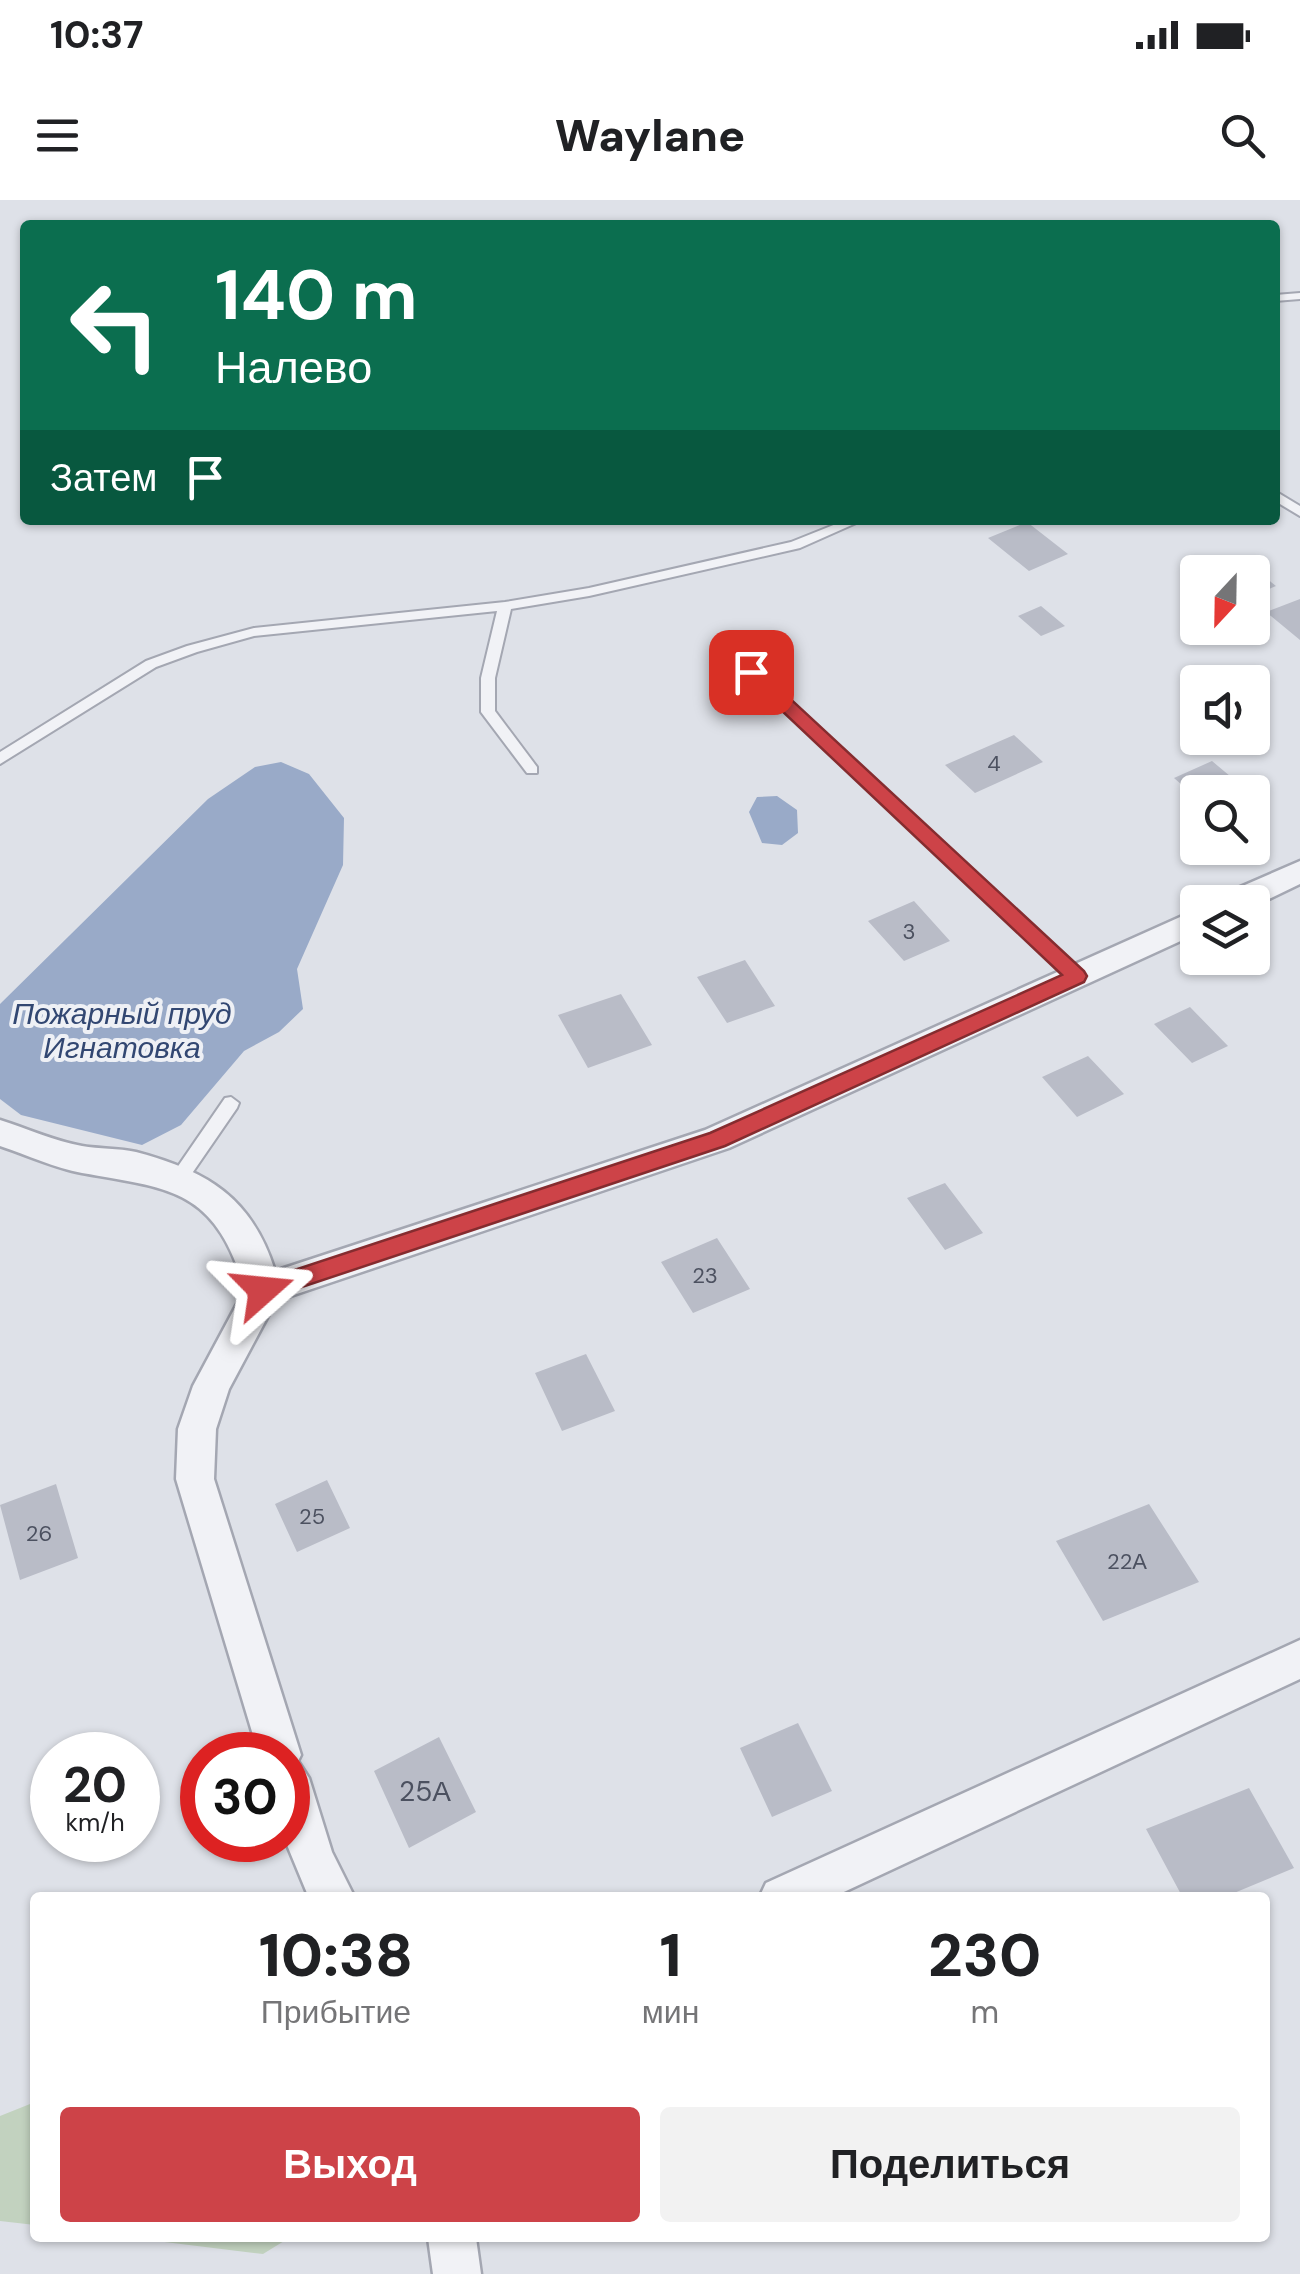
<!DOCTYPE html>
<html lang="ru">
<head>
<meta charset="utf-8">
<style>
	:root { --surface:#fff; --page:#f2f2f2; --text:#202124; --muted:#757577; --accent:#cd4348 }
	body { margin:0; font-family:"DM Sans",sans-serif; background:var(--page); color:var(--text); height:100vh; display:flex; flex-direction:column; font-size:38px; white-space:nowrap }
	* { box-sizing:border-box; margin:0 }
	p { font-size:32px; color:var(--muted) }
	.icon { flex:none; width:55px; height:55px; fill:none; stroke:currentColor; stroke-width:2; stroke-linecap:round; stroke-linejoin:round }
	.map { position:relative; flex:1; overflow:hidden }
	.drawer { position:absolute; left:30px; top:1692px; width:1240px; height:350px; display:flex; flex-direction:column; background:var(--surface); border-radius:10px; box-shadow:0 2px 8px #0004 }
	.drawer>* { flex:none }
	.hud { position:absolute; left:20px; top:20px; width:1260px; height:305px; border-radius:10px; box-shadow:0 2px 8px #0004; background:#0b6e4f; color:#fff; overflow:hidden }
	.needle { width:65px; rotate:202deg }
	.controls { position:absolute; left:1180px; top:355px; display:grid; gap:20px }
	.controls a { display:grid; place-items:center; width:90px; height:90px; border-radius:10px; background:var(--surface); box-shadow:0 2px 8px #0004; font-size:50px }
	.speed { position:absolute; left:30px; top:1532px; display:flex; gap:20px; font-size:50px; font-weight:700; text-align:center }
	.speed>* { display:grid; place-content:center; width:130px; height:130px; border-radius:50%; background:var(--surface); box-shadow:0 2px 8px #0004; line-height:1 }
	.speed small { font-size:25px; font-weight:400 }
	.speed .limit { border:15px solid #d22; background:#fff; color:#111 }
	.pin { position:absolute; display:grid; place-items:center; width:85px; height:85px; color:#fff; margin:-42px; border-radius:20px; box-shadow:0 5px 15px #0006 }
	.me { position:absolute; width:110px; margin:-55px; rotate:72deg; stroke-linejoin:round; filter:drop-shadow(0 0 8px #0008) }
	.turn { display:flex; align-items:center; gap:35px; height:210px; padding:0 30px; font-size:45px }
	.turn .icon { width:130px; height:130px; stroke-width:2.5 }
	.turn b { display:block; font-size:70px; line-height:85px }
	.then { display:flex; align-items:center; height:95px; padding:0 30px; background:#0003; gap:20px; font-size:38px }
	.eta { display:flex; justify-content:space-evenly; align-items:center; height:170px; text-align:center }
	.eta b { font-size:60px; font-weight:800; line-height:70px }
	.action { display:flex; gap:20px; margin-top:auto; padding:20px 30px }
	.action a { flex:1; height:115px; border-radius:10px; background:var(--accent); color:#fff; font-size:40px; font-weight:800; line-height:115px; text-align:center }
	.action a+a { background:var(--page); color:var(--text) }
	.status { display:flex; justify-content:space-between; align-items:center; height:70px; padding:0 50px; background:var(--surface); direction:ltr }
	.status svg { height:28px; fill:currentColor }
	header { display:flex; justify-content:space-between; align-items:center; height:130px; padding:0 30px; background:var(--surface); font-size:45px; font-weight:800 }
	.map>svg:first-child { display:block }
	.green { fill:#c2d2bf }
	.water { fill:#99aac8 }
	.building { fill:#b9bcc7 }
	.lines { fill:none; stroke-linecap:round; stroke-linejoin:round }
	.lane-casing { stroke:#a4a7b2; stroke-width:4 }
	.street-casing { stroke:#a4a7b2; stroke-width:5 }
	.lane { fill:#f1f2f6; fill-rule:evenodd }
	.street { fill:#f1f2f6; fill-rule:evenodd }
	.route { fill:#cd4348; stroke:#852c2f; stroke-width:2.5 }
	.labels { text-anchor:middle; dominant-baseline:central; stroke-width:8; stroke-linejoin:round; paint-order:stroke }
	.number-label { font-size:22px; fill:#4c5160 }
	.near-number-label { font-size:28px; fill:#4c5160 }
	.water-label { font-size:30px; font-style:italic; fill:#324772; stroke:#eef0f5 }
</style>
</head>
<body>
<div class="status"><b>10:37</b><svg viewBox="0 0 49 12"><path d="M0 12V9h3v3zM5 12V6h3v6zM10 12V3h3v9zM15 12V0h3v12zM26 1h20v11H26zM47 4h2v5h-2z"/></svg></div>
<header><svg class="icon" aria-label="menu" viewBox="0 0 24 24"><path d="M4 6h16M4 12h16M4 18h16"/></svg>Waylane<svg class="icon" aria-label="search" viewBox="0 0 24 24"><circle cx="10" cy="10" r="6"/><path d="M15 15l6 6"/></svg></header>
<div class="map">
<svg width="1300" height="2074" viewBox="0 0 1300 2074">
	<rect width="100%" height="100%" fill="#dee1e8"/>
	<!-- green -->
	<path class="green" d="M35 1902V2025L0 2021V1916Z
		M132 2038H289L263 2054Z"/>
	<!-- water -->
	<path class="water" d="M281 562 309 574 344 618 343 665 297 769 303 809 279 832 244 851 181 925 142 945 21 915 0 899V804L208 599 255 567Z
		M777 596 797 610 798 633 782 645 762 643 749 612 757 597Z"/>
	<!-- building -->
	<path class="building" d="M1027 322 1068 354 1029 371 988 338Z
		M1256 370 1276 386 1252 396Z
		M1300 399V440L1266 412Z
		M1041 406 1065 426 1041 436 1018 416Z
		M1014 535 1043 562 975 593 945 565Z
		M1212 561 1249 592H1198V599L1174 578Z
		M914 701 950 741 904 761 868 721Z
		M745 760 775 806 727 823 697 777Z
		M621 794 652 845 588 868 558 815Z
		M1190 807 1228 846 1192 863 1154 824Z
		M1088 856 1124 894 1077 917 1042 877Z
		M945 983 983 1033 945 1050 907 998Z
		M717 1038 750 1089 693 1113 661 1062Z
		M586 1154 615 1211 562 1231 535 1173Z
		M327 1280 350 1328 297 1352 275 1304Z
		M56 1284 78 1358 20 1380 0 1305Z
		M1149 1304 1199 1382 1103 1421 1056 1341Z
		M798 1523 832 1591 772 1617 740 1548Z
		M439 1537 476 1612 409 1648 374 1571Z
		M1249 1588 1294 1668 1222 1698H1183L1146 1629Z"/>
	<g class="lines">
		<!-- lane casing -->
		<g class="lane-casing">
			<path id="lane" d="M1300 93V99L1275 101V95Z
				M1275 291 1300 306V316L1275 301Z
				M846 320H863L800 348 589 396 511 409 495 478V511L537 567V573H527L481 512V478L497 411 254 436 197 452 156 467 0 564V552L146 461 187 446 254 428 505 402 589 388 791 342Z
				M751 468 756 469 1083 773 1085 777 1083 781H1071L746 475 744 472Z
				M231 897 239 903 237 908 184 985H172L169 980 172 975 225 898Z"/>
		</g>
		<!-- street casing -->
		<g class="street-casing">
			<path id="street" d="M1300 661V684L1252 707V702H1220L1224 694Z
				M1198 709V733L729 948 276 1101 229 1189 216 1229 214 1279 301 1555 298 1561 309 1578 332 1652 355 1698H309L285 1640 288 1555H259L176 1279 178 1229 193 1186 245 1089C215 990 174 989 82 973 55 968 27 955 0 946V920C26 928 54 941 82 946 99 949 118 948 136 952 208 971 252 998 275 1071L705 930Z
				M1300 1440V1479L831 1698H759L766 1683Z
				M428 2038H476L481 2074H433Z"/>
		</g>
		<!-- lane -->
		<use href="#lane" class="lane"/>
		<!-- street -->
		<use href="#street" class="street"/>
	</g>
	<!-- route -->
	<path class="route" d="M751 466 757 468 1084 771 1087 776 1084 782 725 946 263 1100 255 1097 251 1090 255 1083 710 933 1062 775 745 476 742 472Z"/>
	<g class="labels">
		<!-- number labels -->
		<g class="number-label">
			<text x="994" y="563">4</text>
			<text x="909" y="731">3</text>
			<text x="705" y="1075">23</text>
			<text x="312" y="1316">25</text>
			<text x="39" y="1333">26</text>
			<text x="1127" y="1361">22А</text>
		</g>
		<!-- near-number labels -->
		<g class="near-number-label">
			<text x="425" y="1591">25А</text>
		</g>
		<!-- water labels -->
		<g class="water-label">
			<text x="122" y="813">Пожарный пруд<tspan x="122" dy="34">Игнатовка</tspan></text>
		</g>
	</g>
</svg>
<div class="controls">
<a><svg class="needle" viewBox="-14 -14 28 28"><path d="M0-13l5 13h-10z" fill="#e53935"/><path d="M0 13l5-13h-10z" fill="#757577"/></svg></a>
<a><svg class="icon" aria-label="sound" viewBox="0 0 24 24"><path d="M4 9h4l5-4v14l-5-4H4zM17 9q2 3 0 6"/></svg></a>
<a><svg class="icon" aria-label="search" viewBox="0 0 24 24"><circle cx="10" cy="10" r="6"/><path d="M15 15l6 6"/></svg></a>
<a><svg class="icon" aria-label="layers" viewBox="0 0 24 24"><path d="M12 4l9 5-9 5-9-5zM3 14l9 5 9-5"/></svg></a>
</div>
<div class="speed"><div>20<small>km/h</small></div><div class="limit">30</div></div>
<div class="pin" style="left:751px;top:472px;background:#d93025"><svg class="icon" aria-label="arrive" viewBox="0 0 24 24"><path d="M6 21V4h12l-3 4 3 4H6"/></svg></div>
<svg class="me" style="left:263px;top:1090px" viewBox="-20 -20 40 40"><path d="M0-17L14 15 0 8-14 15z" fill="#cd4348" stroke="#fff" stroke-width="4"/></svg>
<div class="hud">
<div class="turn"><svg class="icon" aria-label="left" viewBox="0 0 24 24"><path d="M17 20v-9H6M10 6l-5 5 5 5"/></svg><div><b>140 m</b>Налево</div></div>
<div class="then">Затем<svg class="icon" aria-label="arrive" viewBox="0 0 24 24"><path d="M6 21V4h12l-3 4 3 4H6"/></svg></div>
</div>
<section class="drawer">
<div class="eta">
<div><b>10:38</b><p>Прибытие</p></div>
<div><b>1</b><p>мин</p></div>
<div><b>230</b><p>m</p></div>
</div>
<div class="action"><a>Выход</a><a>Поделиться</a></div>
</section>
</div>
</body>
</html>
